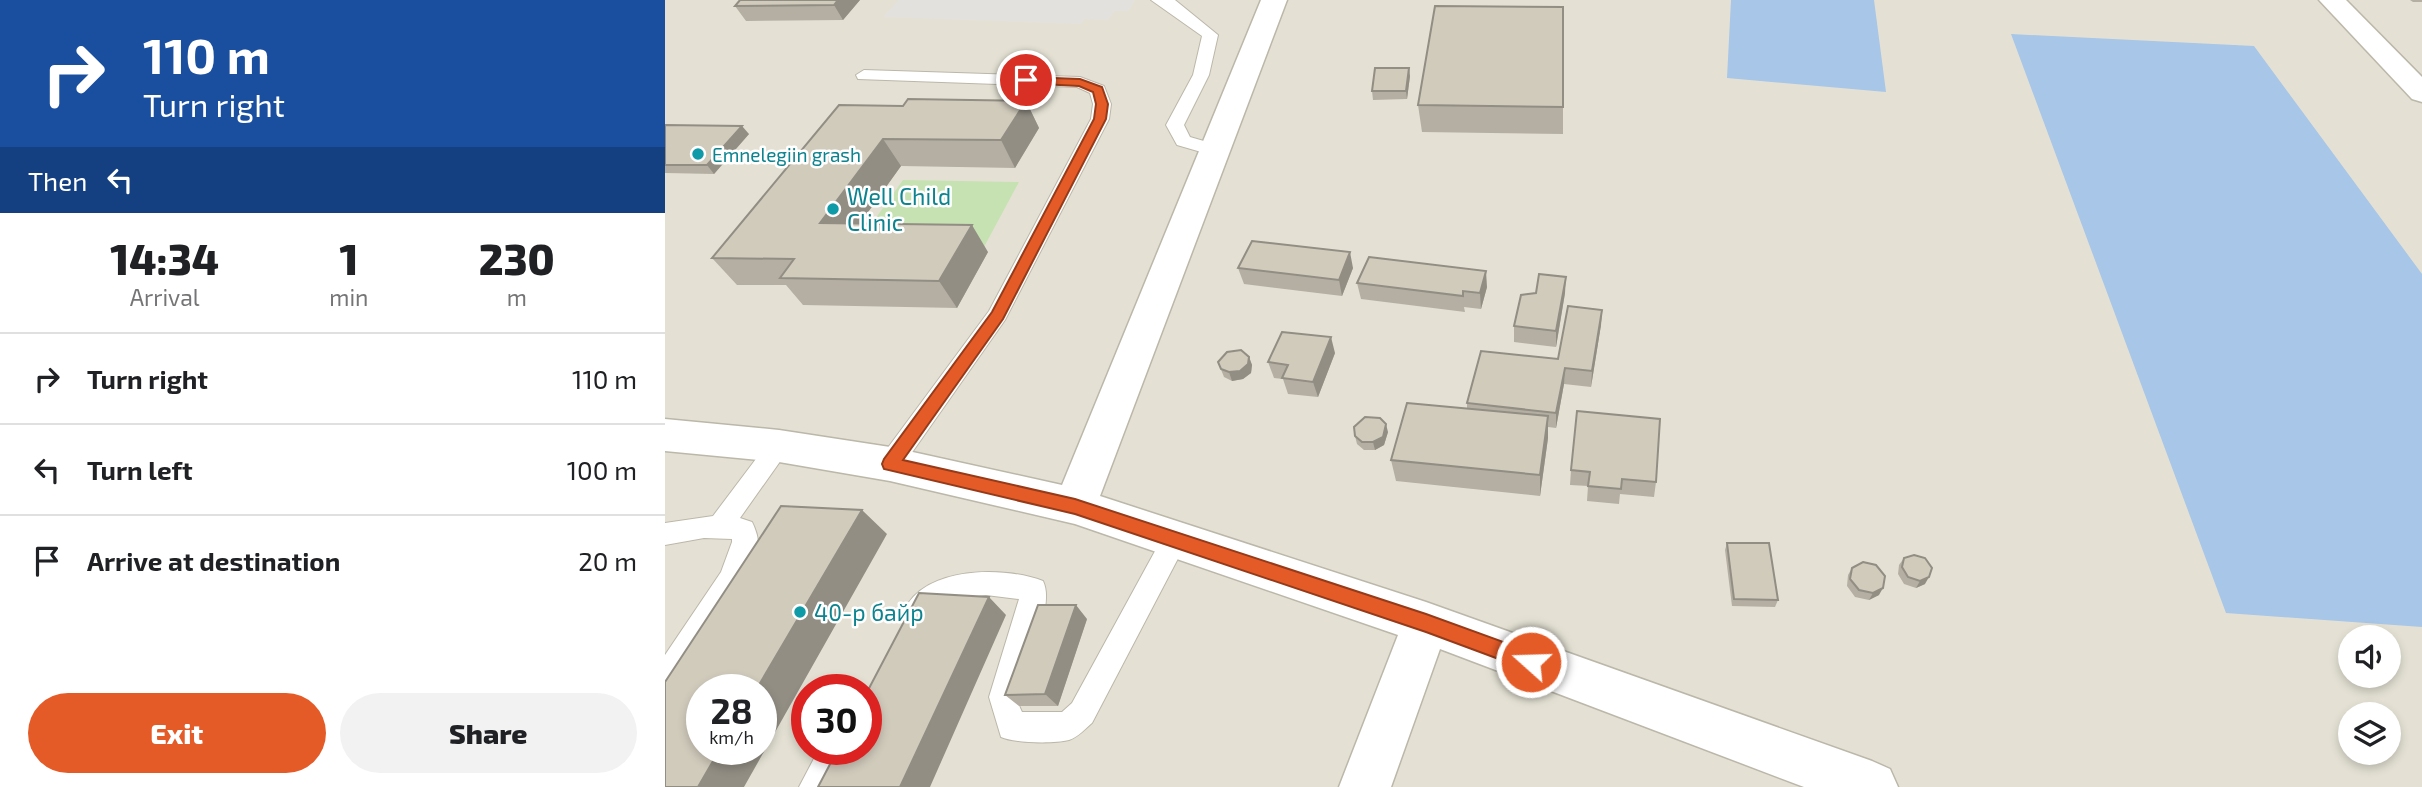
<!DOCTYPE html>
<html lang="en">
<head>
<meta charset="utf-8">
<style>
	:root { --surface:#fff; --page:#f2f2f2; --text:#202124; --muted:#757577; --line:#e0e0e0; --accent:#e55b28 }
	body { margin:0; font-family:"Exo 2",sans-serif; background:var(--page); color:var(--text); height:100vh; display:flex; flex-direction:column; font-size:26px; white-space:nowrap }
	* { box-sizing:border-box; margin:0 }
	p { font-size:23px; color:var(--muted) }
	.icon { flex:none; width:38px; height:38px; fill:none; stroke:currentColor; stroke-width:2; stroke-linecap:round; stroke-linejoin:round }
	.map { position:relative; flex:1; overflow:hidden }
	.side { display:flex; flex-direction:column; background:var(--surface); width:665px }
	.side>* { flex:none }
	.top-card { background:#1a4fa0; color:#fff; overflow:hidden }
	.controls { position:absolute; left:1673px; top:625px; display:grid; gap:14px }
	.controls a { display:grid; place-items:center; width:63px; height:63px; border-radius:50%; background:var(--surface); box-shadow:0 4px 10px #0003; font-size:35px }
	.speed { position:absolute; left:21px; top:674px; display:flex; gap:14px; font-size:35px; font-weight:700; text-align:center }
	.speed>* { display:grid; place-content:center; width:91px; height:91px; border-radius:50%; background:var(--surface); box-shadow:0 4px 10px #0003; line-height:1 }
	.speed small { font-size:18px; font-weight:400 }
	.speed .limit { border:10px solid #d22; background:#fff; color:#111 }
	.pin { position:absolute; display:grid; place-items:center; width:60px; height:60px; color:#fff; margin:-30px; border:4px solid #fff; border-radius:50%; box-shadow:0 2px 7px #0007 }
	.me { position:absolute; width:77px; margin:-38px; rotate:290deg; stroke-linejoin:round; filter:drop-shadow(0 0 5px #0008) }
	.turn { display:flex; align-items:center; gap:24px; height:147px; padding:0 28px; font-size:32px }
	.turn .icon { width:91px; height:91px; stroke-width:2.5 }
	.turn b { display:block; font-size:49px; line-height:60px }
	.then { display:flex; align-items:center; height:66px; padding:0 28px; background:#0003; gap:14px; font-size:26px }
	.eta { display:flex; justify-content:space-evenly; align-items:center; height:119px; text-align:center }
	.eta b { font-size:42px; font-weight:800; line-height:49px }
	.action { display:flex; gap:14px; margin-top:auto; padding:14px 28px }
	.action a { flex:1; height:80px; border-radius:42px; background:var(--accent); color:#fff; font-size:28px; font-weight:800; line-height:80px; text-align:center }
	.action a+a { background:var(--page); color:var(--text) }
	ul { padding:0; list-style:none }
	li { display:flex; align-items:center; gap:21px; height:91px; padding:0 28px; border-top:2px solid var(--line) }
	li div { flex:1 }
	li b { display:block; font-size:26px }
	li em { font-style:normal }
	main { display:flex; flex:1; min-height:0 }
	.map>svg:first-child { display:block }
	.residential { fill:#e4e1d4; fill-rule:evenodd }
	.green { fill:#c6e2b2 }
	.parking { fill:#e2e1dd }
	.water { fill:#a7c6e8 }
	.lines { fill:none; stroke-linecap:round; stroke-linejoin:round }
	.service-casing { stroke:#bbb7a9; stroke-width:2 }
	.minor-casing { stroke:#bbb7a9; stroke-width:3 }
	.tertiary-casing { stroke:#bbb7a9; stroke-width:3 }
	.service { fill:#fff; fill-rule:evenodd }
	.minor { fill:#fff; fill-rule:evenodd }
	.tertiary { fill:#fff; fill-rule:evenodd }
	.wall { fill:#b4afa2 }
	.shaded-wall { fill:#928e84 }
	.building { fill:#d1cbbc; stroke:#928e84; stroke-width:2 }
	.route { fill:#e55b28; stroke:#953b1a; stroke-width:2 }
	.culture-dot { fill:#0f9aa8; stroke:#fff; stroke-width:2.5 }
	.labels { text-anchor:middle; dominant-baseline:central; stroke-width:5; stroke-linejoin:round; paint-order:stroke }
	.far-culture-label { font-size:19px; fill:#0d838f; stroke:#fff; text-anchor:start }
	.culture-label { font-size:23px; fill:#0d838f; stroke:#fff; text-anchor:start }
</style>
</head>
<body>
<main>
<section class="side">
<div class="top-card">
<div class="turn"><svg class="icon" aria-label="right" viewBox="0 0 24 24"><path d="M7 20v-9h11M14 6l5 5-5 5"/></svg><div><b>110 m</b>Turn right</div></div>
<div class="then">Then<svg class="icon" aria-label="left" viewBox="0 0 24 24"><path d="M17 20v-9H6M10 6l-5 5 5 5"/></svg></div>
</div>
<div class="eta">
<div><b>14:34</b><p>Arrival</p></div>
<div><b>1</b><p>min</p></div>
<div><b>230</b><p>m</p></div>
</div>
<ul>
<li><svg class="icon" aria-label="right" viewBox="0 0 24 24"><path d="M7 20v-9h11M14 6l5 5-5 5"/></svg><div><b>Turn right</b></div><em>110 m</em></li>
<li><svg class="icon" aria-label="left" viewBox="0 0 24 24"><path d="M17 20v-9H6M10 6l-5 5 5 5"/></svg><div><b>Turn left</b></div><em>100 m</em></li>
<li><svg class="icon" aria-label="arrive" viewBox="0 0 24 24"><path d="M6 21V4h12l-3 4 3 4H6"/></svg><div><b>Arrive at destination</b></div><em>20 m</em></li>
</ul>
<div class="action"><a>Exit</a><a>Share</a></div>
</section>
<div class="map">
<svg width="1757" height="787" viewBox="0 0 1757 787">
	<rect width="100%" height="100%" fill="#f1efe5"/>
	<!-- residential -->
	<path class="residential" d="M0 0H1757V787H0ZM1685 637H1724V676H1685ZM37 690H96V749H37ZM142 690H201V749H142ZM1685 714H1724V752H1685Z"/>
	<!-- green -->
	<path class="green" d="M238 180 354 182 319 247H190Z"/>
	<!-- parking -->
	<path class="parking" d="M234 0H470L463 11H449L443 20 419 19 416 24 218 17Z"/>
	<!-- water -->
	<path class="water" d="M1066 0H1209L1221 92 1062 78Z
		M1346 34 1589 46 1757 274V627L1561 613Z"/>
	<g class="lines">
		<!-- service casing -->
		<g class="service-casing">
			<path id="service" d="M486 0H510L553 35 544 75 519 125 525 137 556 146 559 150 556 154 550 156 512 145 501 125 528 75 537 36Z
				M199 70 415 77 439 86 446 104 444 119 340 320 234 471 225 474 216 471 213 464 216 457 324 311 426 119 428 104 425 93 412 87 193 79 191 75Z
				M114 436 122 439 126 446 75 518 87 522C90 528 93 536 93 543 91 566 28 673 10 688 7 690 3 690 0 692V655L56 572 67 542V539L39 538 0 545V523L48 516 106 439Z
				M510 528 519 531 523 539 519 547 427 723C420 729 413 737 404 740 388 744 350 743 336 737L324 697 354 599 321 595 293 598 252 623 242 620 239 611C259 566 339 566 378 581 392 611 354 664 352 696 352 701 355 708 357 712H397L407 703 501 531Z
				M154 749H186L166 787H134Z"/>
		</g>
		<!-- minor casing -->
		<g class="minor-casing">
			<path id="minor" d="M596 0H622L435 496 761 602 1207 761 1225 769 1233 787H1139L775 649 726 787H674L733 635 410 524 225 481 114 462 0 451V419L114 430 225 447 397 485Z"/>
		</g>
		<!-- tertiary casing -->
		<g class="tertiary-casing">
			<path id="tertiary" d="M1654 0H1681L1757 77V102L1747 99Z"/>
		</g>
		<!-- service -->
		<use href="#service" class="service"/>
		<!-- minor -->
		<use href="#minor" class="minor"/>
		<!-- tertiary -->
		<use href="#tertiary" class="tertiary"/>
	</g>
	<!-- wall -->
	<path class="wall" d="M75 0H195L178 20 81 21 70 6Z
		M1745 0H1757V2H1748Z
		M898 7V134L757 132 753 105Z
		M745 76 742 99 708 100 707 91Z
		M361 101 374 128 350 168 236 166 195 223 323 252 292 308 138 305 121 285H72L47 258 238 106Z
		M0 125 84 134 49 174 0 173Z
		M573 268H688L677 296 579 284Z
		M692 283 822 287 816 309 799 307 800 312 696 299Z
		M900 293 891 347 849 342V326Z
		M937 310 936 325 926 387 899 384 891 428 883 427V438L875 496 731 481 726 460 802 409V403L893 359Z
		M670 353 653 397 623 394 618 379 609 378 603 362Z
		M584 357 587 365 586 373 578 379 567 381 559 377 553 362Z
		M912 411 991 482 989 497 955 494 954 504 922 501 923 486 905 485 906 470Z
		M723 432 719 445 710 450H699L692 444 690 436Z
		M1062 543 1113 600 1110 607 1067 606 1060 550Z
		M1239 558 1260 584 1251 588 1239 584 1233 574 1234 565Z
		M1187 568 1214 595 1204 600 1190 597 1182 586 1183 575Z
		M422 619 393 706H354L340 695Z"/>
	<!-- shaded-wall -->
	<path class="shaded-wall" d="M173 0H195L178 20 169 5Z
		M744 68 745 76 742 99 741 91Z
		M361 101 374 128 350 168 336 140Z
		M77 126 84 134 49 174 42 165Z
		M218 139 236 166 176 250 155 223Z
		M307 225 323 252 292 308 274 281Z
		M685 252 688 268 677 296 674 280Z
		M821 271 822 287 816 309 815 293Z
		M901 277 900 293 891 347V331Z
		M937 310 936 325 926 387 927 371Z
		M666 337 670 353 653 397 648 382Z
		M584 357 587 365 586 373 578 379 567 381 564 372Z
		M900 368 899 384 891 428V413Z
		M883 416V438L875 496V475Z
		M721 424 723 432 719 445 710 450 708 442Z
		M197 510 222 534 79 787H33L55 749H96V690H91Z
		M1264 577 1260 584 1251 588 1255 581Z
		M1218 588 1214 595 1204 600 1208 593Z
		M324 597 341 615 265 787H235Z
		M411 605 422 619 393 706 380 694Z"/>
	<!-- building -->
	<path class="building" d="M75 0H173L169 5 70 6Z
		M770 6 898 7V107L753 105Z
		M710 68H744L741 91H707Z
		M243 99 361 101 336 140 218 139 155 223 307 225 274 281 115 278 129 259 47 258 174 105 238 106Z
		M0 125 77 126 42 165H0Z
		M587 241 685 252 674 280 573 268Z
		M704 257 821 271 815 293 798 291V296L692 283Z
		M874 274 901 277 891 331 849 326 856 295 871 293Z
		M903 306 937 310 927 371 900 368 891 413 802 403 816 351 893 359Z
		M617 332 666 337 648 382 617 378 623 365 603 362Z
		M576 350 584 357 583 364 575 371 564 372 556 369 553 362 562 352Z
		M742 403 883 416 875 475 726 460Z
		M912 411 995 419 991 482 957 479 956 489 923 486 925 472 906 470Z
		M700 417 715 418 721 424 718 437 708 442H697L690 436 689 427Z
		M116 506 197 510 91 690H37V749H55L33 787H0V682Z
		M1062 543H1104L1113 600 1069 599Z
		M1249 555 1260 558 1267 568 1264 577 1255 581 1243 577 1237 567 1239 558Z
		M1198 562 1211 565 1220 576 1218 588 1208 593 1194 590 1185 579 1187 568Z
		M254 593 324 597 235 787H153L173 749H201V694Z
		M373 605H411L380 694 340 695Z"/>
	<!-- route -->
	<path class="route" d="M361 77 415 79 437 87 443 104 441 119 338 319 238 460 410 499 761 614 866 652 872 655 875 662 872 668 866 671 761 632 410 514 219 469 217 464 219 459 327 312 429 119 431 104 428 92 414 86 357 83V78Z"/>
	<!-- markers -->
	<g class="culture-dot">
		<circle cx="33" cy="154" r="7"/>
		<circle cx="168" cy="209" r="7"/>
		<circle cx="135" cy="612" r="7"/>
	</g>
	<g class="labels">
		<!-- far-culture labels -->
		<g class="far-culture-label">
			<text x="47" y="154">Emnelegiin grash</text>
		</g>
		<!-- culture labels -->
		<g class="culture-label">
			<text x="182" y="196">Well Child<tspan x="182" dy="26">Clinic</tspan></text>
			<text x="149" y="612">40-р байр</text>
		</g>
	</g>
</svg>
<div class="controls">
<a><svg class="icon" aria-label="sound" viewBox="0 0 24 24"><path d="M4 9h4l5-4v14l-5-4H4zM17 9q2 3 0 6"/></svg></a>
<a><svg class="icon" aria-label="layers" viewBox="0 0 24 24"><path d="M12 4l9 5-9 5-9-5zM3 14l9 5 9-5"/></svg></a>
</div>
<div class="speed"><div>28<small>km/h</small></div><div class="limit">30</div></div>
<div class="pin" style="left:361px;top:80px;background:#d93025"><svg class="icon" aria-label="arrive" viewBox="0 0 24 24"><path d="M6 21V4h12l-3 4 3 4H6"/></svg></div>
<svg class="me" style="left:866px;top:662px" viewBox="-20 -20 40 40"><circle r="17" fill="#e55b28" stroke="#fff" stroke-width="3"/><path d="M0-11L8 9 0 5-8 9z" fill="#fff"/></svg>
</div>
</main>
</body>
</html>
